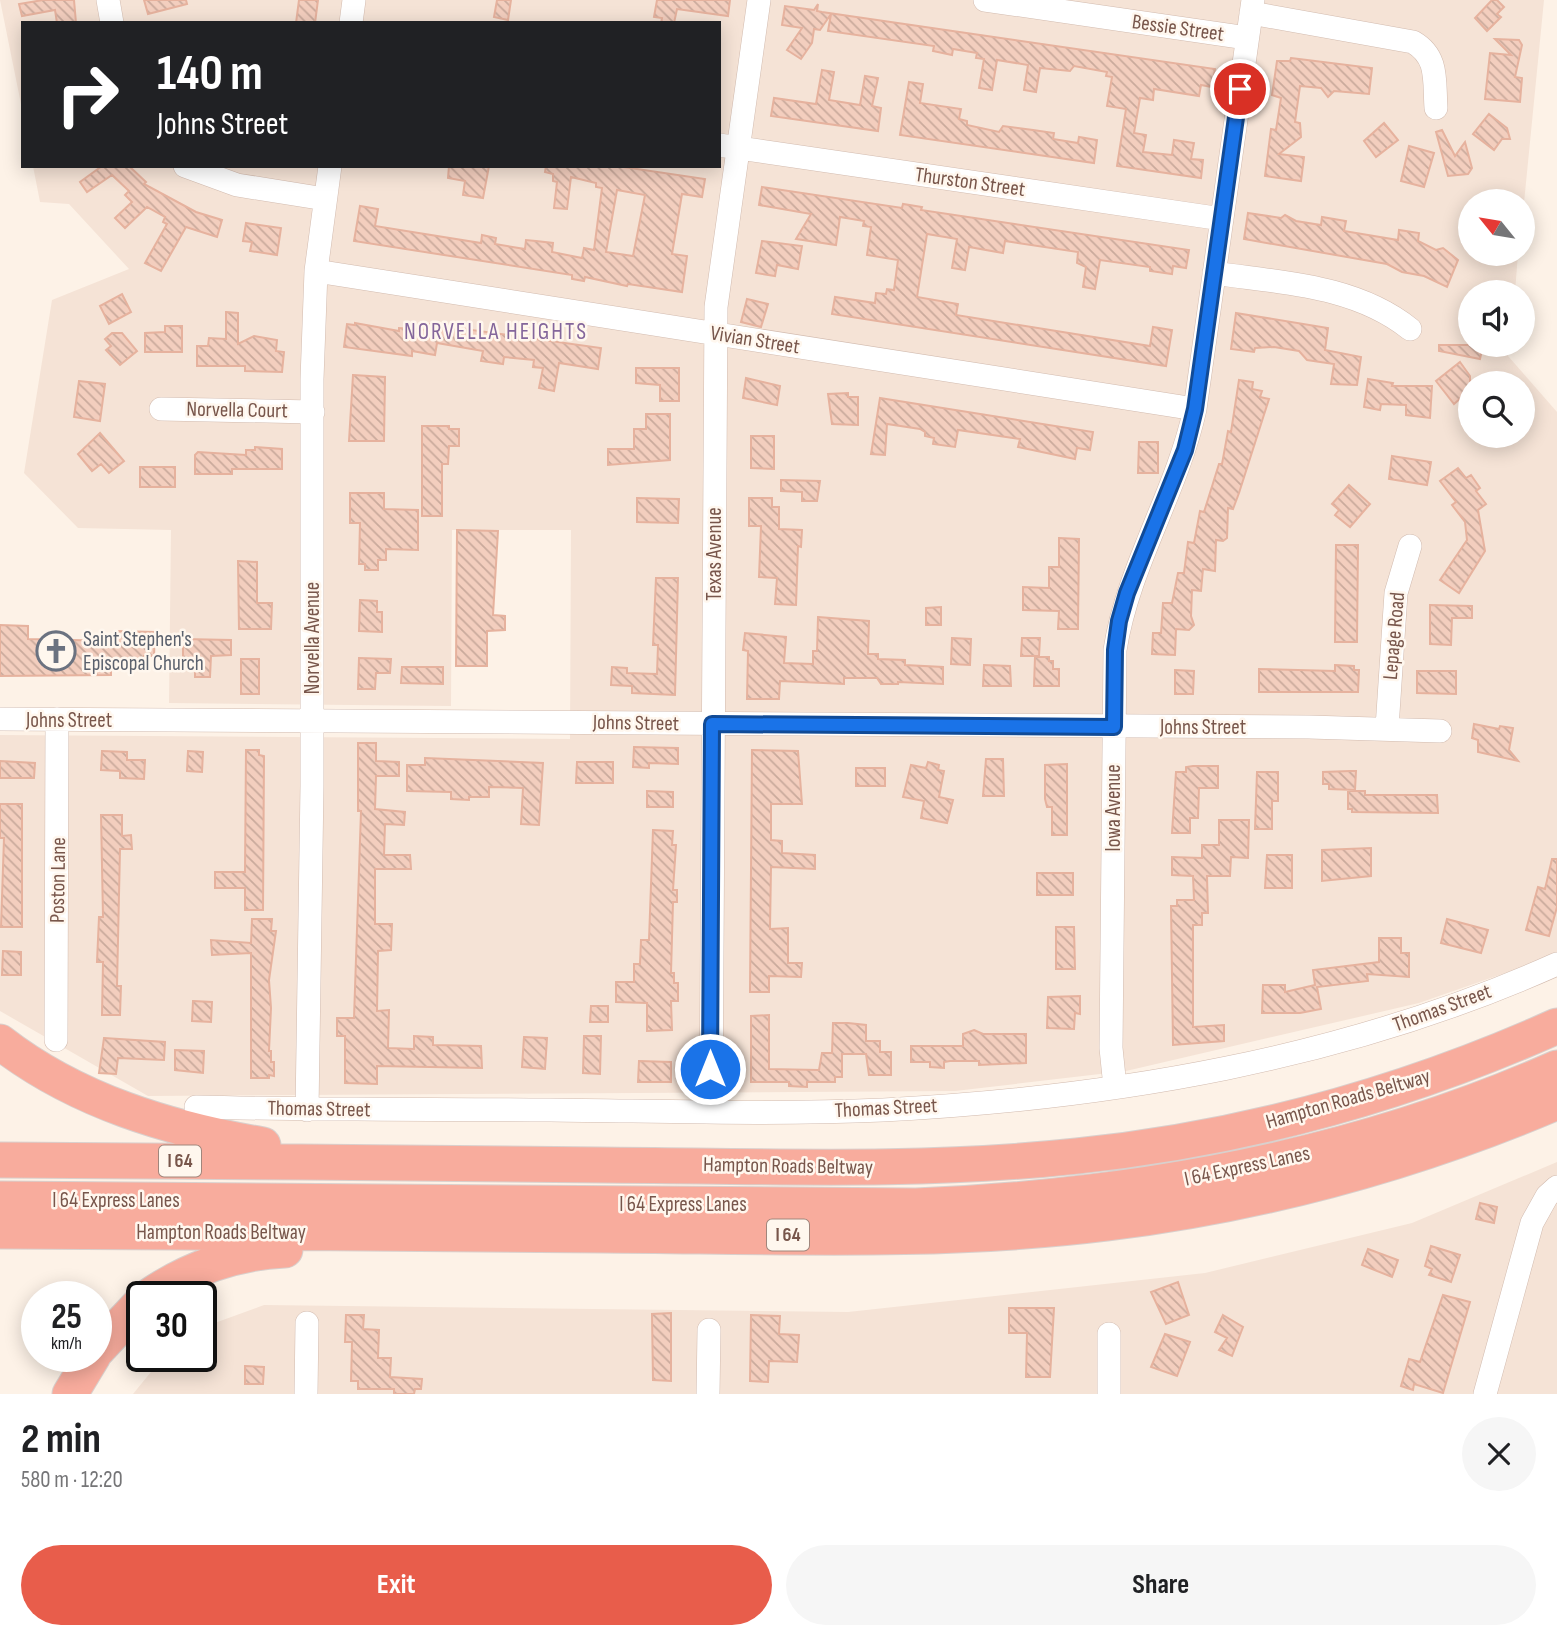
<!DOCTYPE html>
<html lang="en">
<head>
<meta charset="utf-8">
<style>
	:root { --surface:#fff; --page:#f6f6f6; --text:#202124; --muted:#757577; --accent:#e85d4b }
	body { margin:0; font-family:"Sofia Sans Condensed",sans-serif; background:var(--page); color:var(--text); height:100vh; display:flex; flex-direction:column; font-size:26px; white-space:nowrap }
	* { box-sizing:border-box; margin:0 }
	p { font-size:23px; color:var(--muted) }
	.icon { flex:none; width:38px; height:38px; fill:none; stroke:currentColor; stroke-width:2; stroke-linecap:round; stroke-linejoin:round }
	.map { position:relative; height:1394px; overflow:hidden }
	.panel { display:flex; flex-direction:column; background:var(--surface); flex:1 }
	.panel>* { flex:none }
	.hud { position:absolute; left:21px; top:21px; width:700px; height:147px; border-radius:0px; box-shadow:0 4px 18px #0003; background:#202124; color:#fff; overflow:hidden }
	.needle { width:46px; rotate:300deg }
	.tools { position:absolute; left:1458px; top:189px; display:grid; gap:14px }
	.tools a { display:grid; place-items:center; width:77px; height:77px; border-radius:50%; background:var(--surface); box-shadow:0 4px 18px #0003; font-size:35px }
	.speed { position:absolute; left:21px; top:1281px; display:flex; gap:14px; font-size:35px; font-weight:700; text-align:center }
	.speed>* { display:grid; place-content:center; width:91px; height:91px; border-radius:50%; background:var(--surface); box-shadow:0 4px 18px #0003; line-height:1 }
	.speed small { font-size:18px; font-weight:400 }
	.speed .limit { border:4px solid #111; border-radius:10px; background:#fff; color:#111 }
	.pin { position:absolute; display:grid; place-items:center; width:60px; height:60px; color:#fff; margin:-30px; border:4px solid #fff; border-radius:50%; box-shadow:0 2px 7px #0007 }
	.me { position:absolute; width:77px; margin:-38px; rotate:0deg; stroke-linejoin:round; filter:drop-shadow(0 0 5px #0008) }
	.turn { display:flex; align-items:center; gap:24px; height:147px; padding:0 21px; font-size:32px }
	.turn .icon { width:91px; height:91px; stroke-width:2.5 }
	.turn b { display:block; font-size:49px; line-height:60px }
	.round { display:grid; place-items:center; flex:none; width:74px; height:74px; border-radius:37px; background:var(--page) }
	.headline { display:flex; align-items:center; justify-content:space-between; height:119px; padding:0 21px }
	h1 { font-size:42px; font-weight:700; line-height:52px }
	.primary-button { display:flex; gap:14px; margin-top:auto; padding:14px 21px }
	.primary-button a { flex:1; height:80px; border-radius:42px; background:var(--accent); color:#fff; font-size:28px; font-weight:700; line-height:80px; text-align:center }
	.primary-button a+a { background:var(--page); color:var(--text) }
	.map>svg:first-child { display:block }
	.residential { fill:#f5e3d6; fill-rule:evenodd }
	.building { fill:url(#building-back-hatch); stroke:#e6b29e; stroke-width:2; fill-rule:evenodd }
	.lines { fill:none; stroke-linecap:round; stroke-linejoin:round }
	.minor-casing { stroke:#d2bbaf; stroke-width:24 }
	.highway-casing { stroke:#d9d0cd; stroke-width:37 }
	.minor { stroke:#fff; stroke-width:23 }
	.highway { stroke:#f8ac9d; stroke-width:35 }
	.route-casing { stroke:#114b97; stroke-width:18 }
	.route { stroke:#1a73e8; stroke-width:12 }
	.labels { text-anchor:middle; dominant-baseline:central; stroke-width:5; stroke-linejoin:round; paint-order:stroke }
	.shield { fill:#fff7ee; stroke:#a0867c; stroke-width:2 }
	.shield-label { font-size:19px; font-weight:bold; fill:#78564b }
	.street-label { font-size:21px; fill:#78564b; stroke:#fff7ee }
	.worship-label { font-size:21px; fill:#5b616d; stroke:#fff7ee; text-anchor:start }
	.neighbourhood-label { font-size:23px; letter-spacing:2px; fill:#84669b; stroke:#fff7ee }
</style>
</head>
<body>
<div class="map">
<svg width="1557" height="1394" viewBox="0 0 1557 1394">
	<defs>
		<pattern id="building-back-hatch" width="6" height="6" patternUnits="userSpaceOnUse" patternTransform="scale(1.75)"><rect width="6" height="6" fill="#f3cebe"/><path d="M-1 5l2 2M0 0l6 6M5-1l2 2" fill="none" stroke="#caaa9c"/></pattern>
	</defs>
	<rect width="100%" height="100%" fill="#fdf2e7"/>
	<!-- residential -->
	<path class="residential" d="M0 0H1544L1523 213 1522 201H1470V254H1518L1515 292H1470V345H1509L1508 356 1557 412V955L1419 1003 1126 1071 955 1091 148 1096 0 1011V735L570 739 571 530H452L451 706 169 703 171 530 78 528 24 473 52 300 129 269 69 204 40 202 33 166H719V23H23V114ZM1470 383H1522V436H1470Z
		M1557 1162V1394H133L164 1356H201V1328L264 1305 848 1312 1205 1273 1412 1223Z"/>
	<!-- building -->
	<path class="building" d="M43 0H74L76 23H57L55 10 22 16 19 4Z
		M144 0H186L187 4 148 14Z
		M299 0H318L315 23H296Z
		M497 0H511L508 20 494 17Z
		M657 0H730L728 16 677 9 674 23H661L662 18 654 17Z
		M1492 0H1497L1504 7 1497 14 1501 17 1487 31 1475 18Z
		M818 4 817 11 822 12 1215 69 1212 87 1201 85 1199 96 1154 89 1153 100 1140 98 1134 133 1146 135 1143 152 1172 155 1174 140 1194 143 1191 159 1203 160 1201 178 1117 166 1126 109 1107 106 1112 77 1106 76 1107 72 1074 66 1070 71 1040 68 1036 92 1024 90 1028 65 997 60 992 90 979 88 984 59 976 58 977 53 953 49 952 55 933 51 934 46 828 31 831 14 820 30 814 29 812 43 801 59 787 50 802 28 782 25 785 6 814 10Z
		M1495 39 1519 40 1522 45 1515 77 1522 78 1520 102 1485 99 1490 53 1511 55Z
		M1291 58 1372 68 1369 94 1334 91 1328 97 1321 88 1300 86 1295 122 1300 123 1301 137 1279 154 1304 157 1301 181 1265 176 1271 129 1276 130 1281 98 1272 95 1277 61H1290Z
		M822 70 834 72 829 100 860 105 865 76 878 78 872 106 881 108 878 131 771 116 774 98 816 104Z
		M909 82 923 84 920 103 961 109 959 119 967 121V125L999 132 1003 126 1033 130 1054 133 1053 139 1078 143 1079 137 1097 140 1094 163 900 135Z
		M1489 114 1507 128 1510 139H1502L1494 150 1473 134Z
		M1384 123 1398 140 1376 157 1364 141Z
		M1442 130 1455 156 1465 142 1472 168 1468 174 1448 176 1436 132Z
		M1409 146 1434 153 1424 187 1401 181Z
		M102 166H129L146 182 144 184 196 212 222 220 217 237 186 227 161 271 145 263 167 224 163 222 165 217 147 207 125 228 115 218 132 202 125 195 129 191 112 175 87 192 80 182Z
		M449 166H489L483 198 463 195 465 181 448 178Z
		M546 166H617L705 179 702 197 682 194 672 254 687 256 682 292 628 284 627 286 585 277 584 281 572 279V275L354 241 360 206 378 209 375 226 481 243 482 235 496 238 495 244 525 249 526 240 536 241 553 243 552 252 582 258 584 248 594 250 602 188 596 187V183L571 177 567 209 554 208 557 182 553 181V174L545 172ZM617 190 645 195 633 256 606 252Z
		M762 187 902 208 903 204 922 207 921 210 1189 250 1186 268 1173 266 1172 274 1150 271V267L1100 260 1095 289 1083 287 1086 267 1077 263 1078 252 1005 241 1003 253 969 247 965 270 952 268 957 239 927 234 917 297 958 304 956 315 1150 346 1153 327 1172 330 1166 366 832 314 835 297 875 303 876 293 886 294 887 289 894 290 898 260 867 255 871 227 863 226 864 221 840 217 836 245 796 239 811 214 759 205Z
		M1248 213 1281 218 1285 215 1296 221 1321 225 1322 217 1346 221 1344 231 1398 240 1399 230 1419 233 1418 241 1436 250 1443 248 1458 260 1447 287 1424 276 1402 272 1387 264 1244 239Z
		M246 223 281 228 277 255 250 251 252 242 243 241Z
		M762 241 802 246 798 269 777 265 775 276 756 273Z
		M122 294 131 312 109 324 100 306Z
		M747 299 768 304 761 327 741 322Z
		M226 312 238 313V344L254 336 277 340 276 351 284 352 282 372 245 371V366H197V346H208L209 338 226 339Z
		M1236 313 1328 328 1325 350 1361 357 1357 385 1331 384 1334 364 1307 360 1299 351 1274 347 1255 348 1254 352 1231 349Z
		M355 323 399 331V328L428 330 429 324 601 348 598 369 559 363 554 391 539 388 543 368 533 367 534 360 504 357 503 364 481 361 483 351 437 343 435 355 412 351V356L344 347 347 324 355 325Z
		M165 326H182V352H145V333L165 332Z
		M112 333H122L137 351 120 365 106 350 111 346 105 339Z
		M1439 345H1483L1480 359 1439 351Z
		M1460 362 1470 376V400L1462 397 1454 404 1436 381Z
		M636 368H679V401H660V385L636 383Z
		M353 375 385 377 384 441H349Z
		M746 378 780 386 777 405 743 398Z
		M1368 379 1393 383 1392 386H1432L1430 418 1406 415V405L1381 404 1380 410 1364 407Z
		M1239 380 1253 382 1252 389 1262 391 1260 397 1269 399 1239 493 1233 509 1228 508 1227 538 1223 541 1216 540 1215 571 1203 569 1201 591 1192 590 1191 616 1194 625 1189 630 1176 629 1175 655 1152 654 1153 633H1161L1163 603H1172L1178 573H1184L1188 542 1194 543 1200 511 1204 512 1219 464H1222L1228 431 1231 432Z
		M79 381 105 384 100 421 74 417Z
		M848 393V397H858V425L832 424 828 394Z
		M880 398 1093 432 1090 450 1077 448 1075 459 1018 447 1020 439 958 430 955 447 933 444 934 438 925 436V432L920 429 887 424 885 455 871 454Z
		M646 414H670V460L608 465V449H634V429H646Z
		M422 426H449V429H459V446H449L448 464H442V516H422Z
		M100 433 124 461 109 473 101 464 92 471 78 454Z
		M751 436H774V469L751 468Z
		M1139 442H1158V473H1138Z
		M255 447 282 449V469H232V474H195V455L198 452 246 455V450H255Z
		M1392 456 1431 462 1427 485 1389 479Z
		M140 467H175V487H140Z
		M1458 468 1466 478 1471 475 1480 488 1476 491 1486 504 1478 510 1485 551 1459 593 1440 580 1467 540 1465 522 1452 505 1456 502 1440 481Z
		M781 480 820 481 817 501H802V492L781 491Z
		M1349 485 1370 504 1350 527 1335 515 1339 510 1332 504Z
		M350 493H384V509L418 510V550L386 549V560H378V570H365V564H359L360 523H350Z
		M637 498 679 499 678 523 637 522Z
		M749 498H772V507H779V529L802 530 801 547 798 546 796 605 775 604 777 578 759 577 761 526H749Z
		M457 530 498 531 493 615 505 616V630L487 631V666H456Z
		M1059 538 1079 539 1078 629H1058L1059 611 1023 610V587L1049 588V567H1059Z
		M1336 545H1358L1357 642H1335Z
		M238 561 257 562V603H272L271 629H239Z
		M656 578H678L675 695 632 693V686L611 685 612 667 627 668V673L657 674 658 645H653Z
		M360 600 377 601V612H382V632L359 631Z
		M1430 605 1472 606V618H1452L1451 645 1430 644Z
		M941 607V625H926V608Z
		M818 617 869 621 868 654H878V659L905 660V665L943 667V684L898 682V684H881L877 678H844V684L780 681 779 699H747L748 651 743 650 745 633 786 637 784 663 813 664V651H817Z
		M0 625 28 626V639L116 641 117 631 155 632 154 656H144V662H111V675L0 676Z
		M952 638 971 639 970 665 951 664Z
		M1022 638H1040L1039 656H1021Z
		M183 639 231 640V655L211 656 210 677H195V667H183Z
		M1035 657H1049V661H1053V669H1059V686H1034Z
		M359 658 391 659 390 673H376L375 689H358Z
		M241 659H259V694H241Z
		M984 665 1010 666 1011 686H983Z
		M1335 665 1354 666V670H1359L1358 692H1259V669L1335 671Z
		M402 667H443V684L401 683Z
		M1175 670 1194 671 1193 694H1175Z
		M1417 671H1456V694L1417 693Z
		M1474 724 1499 729 1500 726 1513 728 1509 750 1518 761 1478 752V740L1472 738Z
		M358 743H376V761L399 762V776H376L375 809 405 812 404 825 385 824 384 855H410L411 869H375V924H392L391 950 378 951 377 1011 389 1010 388 1048 414 1049V1036L433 1037V1045L481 1046 482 1068 377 1066V1084L345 1083V1036H337V1018H354L361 811H358Z
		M634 747 678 748V764L649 763V768L633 767Z
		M246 750H259V755L264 756 263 910H245V888H215V872H245Z
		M752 750 798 751 802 804H771V840L782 841V853L815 855V869L771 867 770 929 788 928V963H802L801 977 769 976V992H750Z
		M102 751 127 752V760H145L144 779 120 778V771L101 770Z
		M188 751 203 752 202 772 187 771Z
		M425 758 543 763 539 825 521 824 523 788 489 787V797H469V800L451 799V792L407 791V765H425Z
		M986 759H1003L1004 796H983Z
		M0 761 35 763 34 778H0Z
		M577 762H613V783H576Z
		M928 762 939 765 938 770 944 771 939 797 953 800 947 823 921 818 924 801 903 797 911 765 926 768Z
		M1067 764V835H1052V807H1047L1045 799V765Z
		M1193 766H1218V788H1199L1198 818H1190V833H1172L1176 772H1186V767Z
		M856 768H885V786H856Z
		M1350 771H1356L1355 790 1329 789V784H1323V772Z
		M1257 772H1278V801H1272V829H1255Z
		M647 791 673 792V807H647Z
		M1348 791H1365V795H1437L1438 813 1352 812V809H1348Z
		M0 804H22V927H1L4 838H0Z
		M101 815H122V836L131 835 132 849H120L117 986H121L120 1015H102L103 962H97L99 917H103Z
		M1219 820H1249L1248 858 1231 857 1230 876H1207L1208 913H1202V925H1193V1027L1224 1025V1041L1173 1045 1171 906H1177V900H1194L1193 876 1172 875V857L1202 858V845H1219Z
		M653 830 673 831 672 845H676L673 890H677V902H673L671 973H674V983H678V1001H671L672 1030 647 1031V1003L616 1002V982H634V964H640L641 940H649Z
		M1371 848V876L1322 881V850Z
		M1267 855H1292V888H1265Z
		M1552 859H1557V907L1549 936 1526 930 1538 887 1545 889Z
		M1037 873H1073V895H1037Z
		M252 919H272L271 931H276L269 980 271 1008 269 1051H271V1062H274V1076L269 1075V1078H251V953L212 955 211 940 251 943Z
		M1447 919 1488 930 1481 953 1441 943Z
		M1056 927H1074L1075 969H1056Z
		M1379 938H1401V953H1409V977L1367 974 1368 981 1317 987 1321 1009 1300 1013H1262L1263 985H1285V992L1315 985 1313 970 1379 962Z
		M3 951 21 952V975H2Z
		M1080 996V1014L1075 1013 1074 1029 1047 1028 1048 997Z
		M193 1001 212 1002 211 1022 192 1021Z
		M591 1006H608V1022H590Z
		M769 1015V1069L819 1070 822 1053H832L833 1023H848L866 1025V1041H880V1052H891V1075H869L866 1054H842V1077H835V1082H807V1087L789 1086V1082H751V1016Z
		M974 1030 983 1034H1026V1063L979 1065V1061H950L944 1062V1068L930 1067V1062H911V1046H963V1034Z
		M584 1036H601L600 1074 583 1073Z
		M524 1037 547 1038 545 1069 522 1067Z
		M104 1038 165 1042 164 1060 118 1058 116 1074 99 1073Z
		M175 1050 204 1051 203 1073 175 1070Z
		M639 1061 671 1062V1082H638Z
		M1480 1203 1497 1207 1494 1223 1476 1219Z
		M1431 1246 1460 1255 1451 1282 1429 1275 1432 1269 1425 1266Z
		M1368 1249 1398 1260 1392 1277 1362 1265Z
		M1178 1282 1189 1315 1166 1324 1151 1292Z
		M1443 1295 1470 1302 1443 1393 1414 1384 1413 1390 1401 1386 1409 1359 1420 1362Z
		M1009 1308H1054L1050 1377H1026L1027 1333H1009Z
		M671 1313V1381L653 1380 652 1314Z
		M346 1315H364L363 1329 379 1330 378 1358H391L390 1377 422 1379 421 1389H415L414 1394H394V1389H358V1381H351L352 1342H345Z
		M751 1315 780 1316 779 1334 799 1335 797 1362 769 1361 768 1382 750 1381Z
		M1223 1315 1243 1327 1232 1356 1219 1350 1227 1338 1215 1332Z
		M1165 1334 1190 1342 1177 1376 1151 1367Z
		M245 1366 264 1367 263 1384H245Z"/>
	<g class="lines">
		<!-- minor casing -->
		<g class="minor-casing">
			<path id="minor" d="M108 0 112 23
				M985 0 1247 38
				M1251 13 1413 42C1439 57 1434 81 1436 108
				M351 23 354 0
				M719 145 1222 219
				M185 166 237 185 325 199
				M316 271 1195 409
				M1214 273C1282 283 1355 285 1410 329
				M161 409 313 412
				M0 719 1309 727 1440 731
				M1387 728 1396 593 1410 546
				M56 1040 57 719
				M1115 1087 1111 1048 1115 650C1128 566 1177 492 1195 409L1253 0
				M196 1107C314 1110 432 1109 550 1110 660 1111 772 1115 883 1110 1113 1098 1345 1059 1557 964
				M307 1110 312 786V379L316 271 330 166
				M711 1112 716 307 759 0
				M1109 1334V1394
				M306 1394 307 1323
				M708 1394 709 1330
				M1485 1394 1532 1223 1547 1196 1557 1187"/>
		</g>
		<!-- highway casing -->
		<g class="highway-casing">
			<path id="highway" d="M0 1042C76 1101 170 1129 263 1145
				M0 1160C201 1161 401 1163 602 1165 760 1166 919 1173 1077 1156 1242 1139 1405 1094 1557 1026
				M0 1199 916 1206C1137 1197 1354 1158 1557 1068
				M0 1231C201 1232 401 1233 602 1235 769 1236 941 1244 1108 1223 1262 1204 1413 1163 1557 1102
				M148 1297C188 1269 236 1252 285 1250
				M96 1351 142 1302
				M70 1394 93 1356"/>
		</g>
		<!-- minor -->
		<use href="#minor" class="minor"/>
		<!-- highway -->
		<use href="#highway" class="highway"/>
	</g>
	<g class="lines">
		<!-- route casing -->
		<g class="route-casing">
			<path id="route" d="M710 1069 712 724 1114 727 1115 650 1119 621 1127 593 1185 450 1195 409 1240 89"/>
		</g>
		<!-- route -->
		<use href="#route" class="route"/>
	</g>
	<!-- icons -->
	<defs>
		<g id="church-ring" transform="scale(2.0125)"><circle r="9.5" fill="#fff7ee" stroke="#6b7280" stroke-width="1.5"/><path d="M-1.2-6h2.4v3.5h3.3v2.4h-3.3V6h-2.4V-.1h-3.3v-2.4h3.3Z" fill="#6b7280"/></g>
	</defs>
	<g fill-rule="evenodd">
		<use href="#church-ring" x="56" y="651"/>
	</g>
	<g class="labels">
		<!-- shield labels -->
		<g class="shield">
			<rect x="159" y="1145.5" width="42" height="31" rx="5"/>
			<rect x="767" y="1219.5" width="42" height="31" rx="5"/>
		</g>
		<g class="shield-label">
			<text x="180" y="1161">I 64</text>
			<text x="788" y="1235">I 64</text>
		</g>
		<!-- street labels -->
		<g class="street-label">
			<text transform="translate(1178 28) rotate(8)">Bessie Street</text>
			<text transform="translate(970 182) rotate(8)">Thurston Street</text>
			<text transform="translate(755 340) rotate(9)">Vivian Street</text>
			<text transform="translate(237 410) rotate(1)">Norvella Court</text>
			<text transform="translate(714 554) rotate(-90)">Texas Avenue</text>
			<text transform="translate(1394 636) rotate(-85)">Lepage Road</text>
			<text transform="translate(312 638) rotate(-90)">Norvella Avenue</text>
			<text x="69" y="720">Johns Street</text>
			<text transform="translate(636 723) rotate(1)">Johns Street</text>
			<text x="1203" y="727">Johns Street</text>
			<text transform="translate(1113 808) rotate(-90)">Iowa Avenue</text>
			<text transform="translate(58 880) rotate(-89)">Poston Lane</text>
			<text transform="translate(1442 1008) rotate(-20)">Thomas Street</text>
			<text transform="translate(1348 1099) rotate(-16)">Hampton Roads Beltway</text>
			<text transform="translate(886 1108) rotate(-3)">Thomas Street</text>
			<text transform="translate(319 1109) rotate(1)">Thomas Street</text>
			<text transform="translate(788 1166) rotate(1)">Hampton Roads Beltway</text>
			<text transform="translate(1247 1166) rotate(-12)">I 64 Express Lanes</text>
			<text x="116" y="1200">I 64 Express Lanes</text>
			<text x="683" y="1204">I 64 Express Lanes</text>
			<text x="221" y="1232">Hampton Roads Beltway</text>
		</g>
		<!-- worship labels -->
		<g class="worship-label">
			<text x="83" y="639">Saint Stephen's<tspan x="83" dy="24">Episcopal Church</tspan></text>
		</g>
		<!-- neighbourhood labels -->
		<g class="neighbourhood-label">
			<text x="496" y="332">NORVELLA HEIGHTS</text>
		</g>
	</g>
</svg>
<div class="tools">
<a><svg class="needle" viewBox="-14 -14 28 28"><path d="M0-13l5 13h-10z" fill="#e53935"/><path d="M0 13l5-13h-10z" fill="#757577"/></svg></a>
<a><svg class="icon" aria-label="sound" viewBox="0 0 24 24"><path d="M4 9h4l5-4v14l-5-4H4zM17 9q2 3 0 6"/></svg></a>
<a><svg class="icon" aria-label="search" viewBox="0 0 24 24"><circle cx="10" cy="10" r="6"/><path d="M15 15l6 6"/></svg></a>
</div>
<div class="speed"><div>25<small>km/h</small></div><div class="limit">30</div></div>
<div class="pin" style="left:1240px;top:89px;background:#d93025"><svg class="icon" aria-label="arrive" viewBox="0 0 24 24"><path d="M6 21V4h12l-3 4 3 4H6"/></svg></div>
<svg class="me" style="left:710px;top:1069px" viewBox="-20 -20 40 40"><circle r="17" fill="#1a73e8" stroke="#fff" stroke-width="3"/><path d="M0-11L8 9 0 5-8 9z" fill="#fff"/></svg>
<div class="hud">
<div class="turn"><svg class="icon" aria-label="right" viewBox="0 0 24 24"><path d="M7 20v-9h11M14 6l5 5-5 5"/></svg><div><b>140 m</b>Johns Street</div></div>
</div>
</div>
<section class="panel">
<div class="headline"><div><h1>2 min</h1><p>580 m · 12:20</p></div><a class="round"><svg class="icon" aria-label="close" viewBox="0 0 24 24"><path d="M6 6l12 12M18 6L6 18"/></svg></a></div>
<div class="primary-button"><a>Exit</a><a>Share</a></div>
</section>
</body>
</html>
